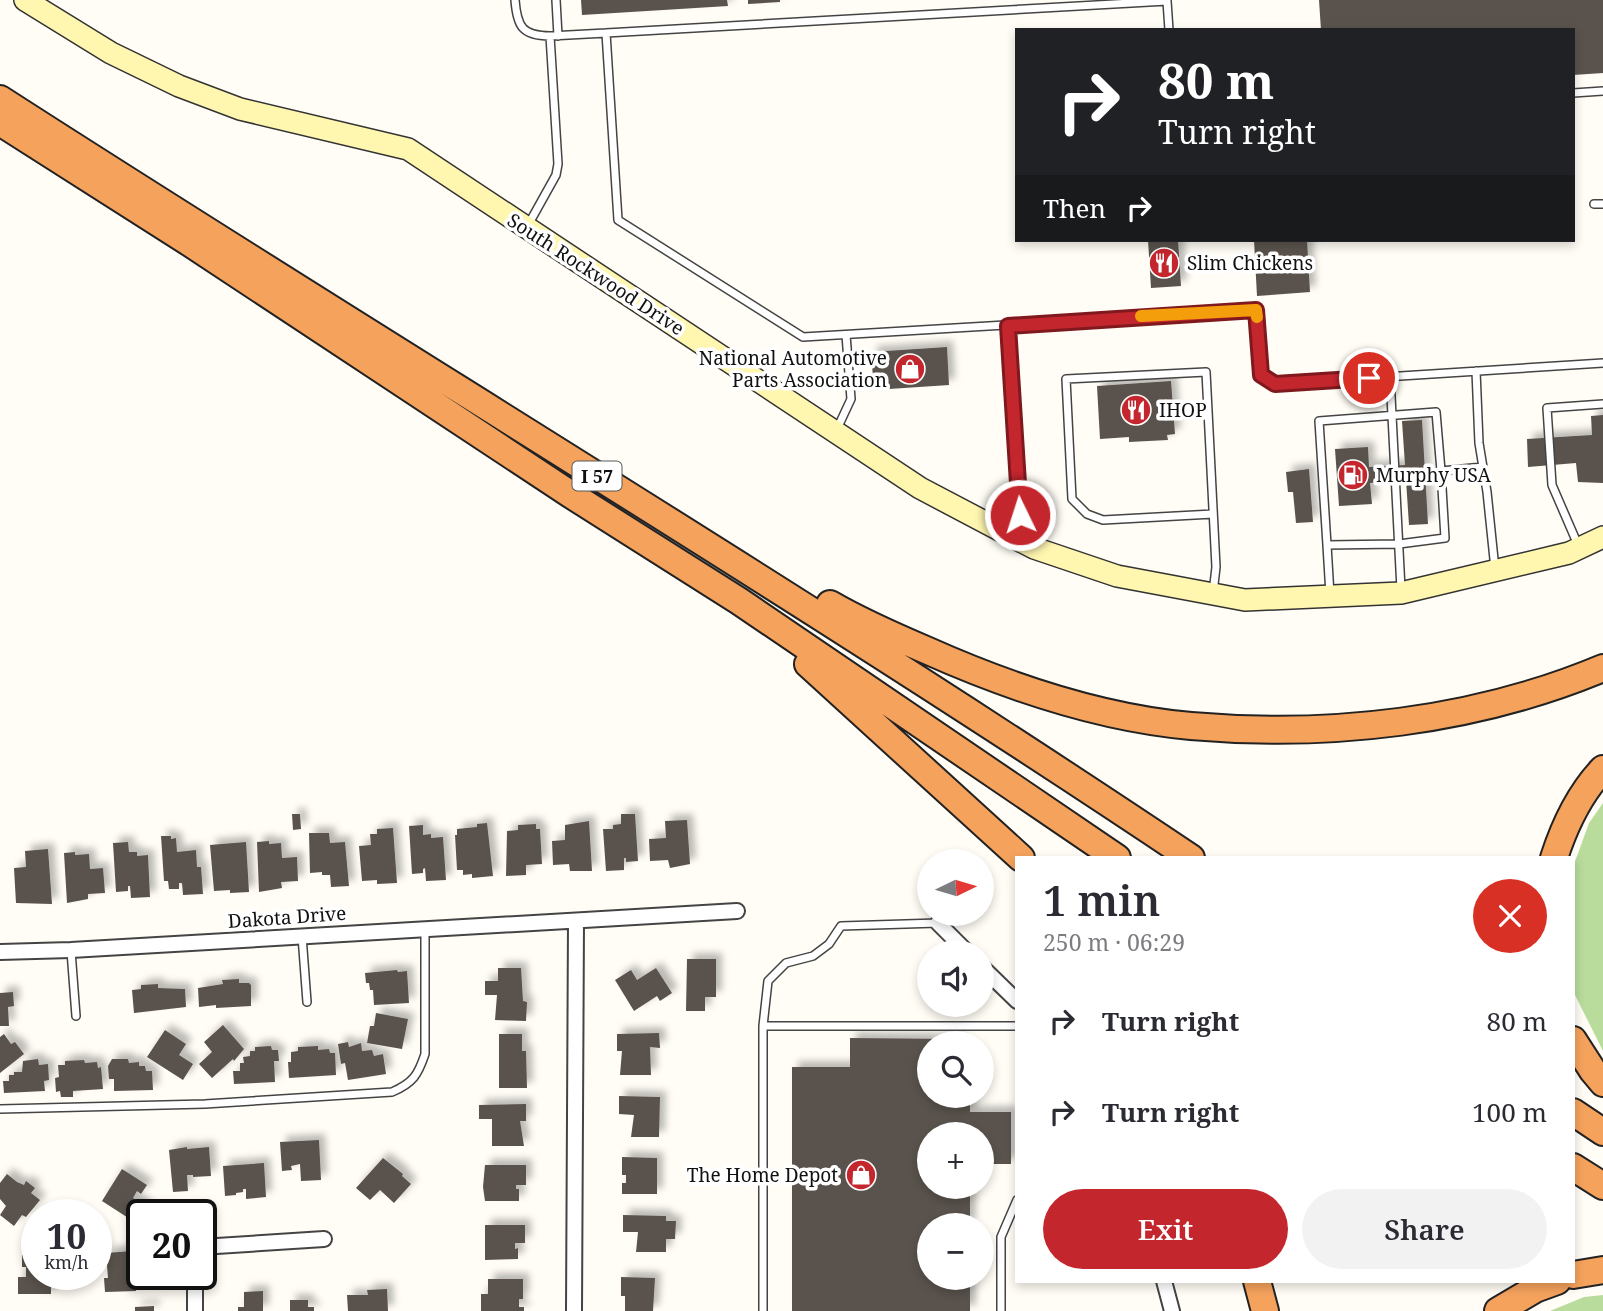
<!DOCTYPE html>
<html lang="en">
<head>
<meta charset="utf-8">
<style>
	:root { --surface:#fff; --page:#f2f2f3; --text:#2b2b33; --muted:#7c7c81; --accent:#c4262e }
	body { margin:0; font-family:"Noto Serif",serif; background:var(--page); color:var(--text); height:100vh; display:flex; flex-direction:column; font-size:26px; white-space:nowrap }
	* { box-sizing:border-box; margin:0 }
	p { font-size:23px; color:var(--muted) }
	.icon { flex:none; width:38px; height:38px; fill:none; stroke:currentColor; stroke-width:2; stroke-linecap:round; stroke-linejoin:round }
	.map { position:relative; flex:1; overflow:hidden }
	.sheet { position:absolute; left:1015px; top:856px; width:560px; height:427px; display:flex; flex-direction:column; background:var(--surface); border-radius:0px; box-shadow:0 4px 10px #0003 }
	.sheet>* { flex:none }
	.top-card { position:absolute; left:1015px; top:28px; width:560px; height:214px; border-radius:0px; box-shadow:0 4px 10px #0003; background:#202124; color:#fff; overflow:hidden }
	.needle { width:46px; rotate:85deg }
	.controls { position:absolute; left:917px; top:849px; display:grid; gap:14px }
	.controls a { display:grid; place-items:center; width:77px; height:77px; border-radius:50%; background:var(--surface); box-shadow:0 4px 10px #0003; font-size:35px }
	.speed { position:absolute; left:21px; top:1199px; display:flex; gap:14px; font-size:35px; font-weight:700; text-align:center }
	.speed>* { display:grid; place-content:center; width:91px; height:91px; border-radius:50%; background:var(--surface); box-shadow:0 4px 10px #0003; line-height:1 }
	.speed small { font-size:18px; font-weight:400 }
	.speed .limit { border:4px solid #111; border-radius:10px; background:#fff; color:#111 }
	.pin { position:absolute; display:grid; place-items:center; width:60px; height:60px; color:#fff; margin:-30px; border:4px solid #fff; border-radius:50%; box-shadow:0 2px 7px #0007 }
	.me { position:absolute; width:77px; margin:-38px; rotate:356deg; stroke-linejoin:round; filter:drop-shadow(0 0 5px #0008) }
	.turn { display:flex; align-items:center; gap:24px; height:147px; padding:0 28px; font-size:32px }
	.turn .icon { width:91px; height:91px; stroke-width:2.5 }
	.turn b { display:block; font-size:49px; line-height:60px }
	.then { display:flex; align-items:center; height:66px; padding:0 28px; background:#0003; gap:14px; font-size:26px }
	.round { display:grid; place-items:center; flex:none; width:74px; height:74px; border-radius:37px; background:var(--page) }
	.head { display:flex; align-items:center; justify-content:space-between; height:119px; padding:0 28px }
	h1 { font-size:42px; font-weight:600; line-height:52px }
	.primary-button { display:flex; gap:14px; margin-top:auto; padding:14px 28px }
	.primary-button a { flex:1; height:80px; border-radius:42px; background:var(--accent); color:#fff; font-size:28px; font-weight:600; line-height:80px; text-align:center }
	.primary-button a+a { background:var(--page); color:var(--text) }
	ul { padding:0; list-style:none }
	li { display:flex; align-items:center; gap:21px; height:91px; padding:0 28px }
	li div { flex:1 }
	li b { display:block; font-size:26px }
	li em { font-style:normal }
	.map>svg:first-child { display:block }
	.forest { fill:#b9dc9c }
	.building { fill:#5a524d; filter:url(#shadow) }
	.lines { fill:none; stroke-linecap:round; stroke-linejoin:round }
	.lane-casing { stroke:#444; stroke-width:10 }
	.street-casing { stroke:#444; stroke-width:18 }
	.secondary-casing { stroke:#333; stroke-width:24 }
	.highway-casing { stroke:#222; stroke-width:30 }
	.lane { stroke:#fff; stroke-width:7 }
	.street { stroke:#fff; stroke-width:14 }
	.secondary { stroke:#fff6b0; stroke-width:21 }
	.highway { stroke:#f5a25d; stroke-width:26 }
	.route-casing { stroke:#7f191e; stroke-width:18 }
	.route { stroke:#c4262e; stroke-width:12 }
	.slow { stroke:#f59e0b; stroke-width:12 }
	.labels { text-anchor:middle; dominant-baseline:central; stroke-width:7; stroke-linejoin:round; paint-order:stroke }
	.shield { fill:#fff; stroke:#585858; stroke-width:2 }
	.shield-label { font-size:18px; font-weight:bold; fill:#111 }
	.poi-label { font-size:19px; fill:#111; stroke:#fff; text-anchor:start }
	.street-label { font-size:19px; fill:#111; stroke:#fff }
</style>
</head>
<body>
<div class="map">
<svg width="1603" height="1311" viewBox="0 0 1603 1311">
	<defs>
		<filter id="shadow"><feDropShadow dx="6" dy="-6" stdDeviation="3.5" flood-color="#0004"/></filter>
	</defs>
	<rect width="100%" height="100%" fill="#fffdf5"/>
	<!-- forest -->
	<path class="forest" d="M1603 803V1051L1575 995 1573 986V867L1589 823Z
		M1603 1295V1311H1550L1584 1297Z"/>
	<!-- building -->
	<path class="building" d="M581 0H727L728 6 582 15Z
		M748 0H780V2L748 4Z
		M1319 0H1603V73L1573 75V30H1321Z
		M1148 240H1178L1181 286 1151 288Z
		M1254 240H1307L1310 292 1257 296Z
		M947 347 949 385 874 390 871 352Z
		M1171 381 1175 434 1167 435 1168 440 1129 442V437L1100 439 1097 386Z
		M1603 415V483L1578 482 1576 463 1528 467 1527 439 1592 435 1591 416Z
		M1422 420 1428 524 1409 525 1406 480 1370 483 1372 504 1339 506 1335 449 1368 447 1369 467 1405 465 1402 421Z
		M1309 469 1313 522 1296 523 1293 492H1288L1286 472Z
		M292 814H300L301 829 293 830Z
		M621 814H635L638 861 626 862V858H624V870L606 871 603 829H613V825L621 824Z
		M687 820 690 864 670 868 668 860 650 861 649 839 666 838 665 821Z
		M589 821 592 871H570L569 864 553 865 552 841 565 840V825Z
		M487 823 493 876 472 878V874L463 875V870H457L455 835H457V829L477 827V824Z
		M536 824V829H540L542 864 526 865V875L506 876 507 831 518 830V825Z
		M423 825V835L431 834V838L443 837 446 880 426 881 425 868 423 869V873L412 874 409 826Z
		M393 828 397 883 377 884V880L362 881 359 846 371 845 370 834H377V829Z
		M309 833H329L330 843 345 842 349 886 331 887 330 875H322V872L310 873Z
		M161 836H171V839L176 838 177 852 196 850 197 867H201L203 894 183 895 182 883H179V889H169L168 881H164Z
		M269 841V844L281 843 282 858 297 857 298 881 281 882 282 888 259 892 257 842Z
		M128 842 129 852H137V856L148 855 150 897 131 898 130 886H128V891L116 892 113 843Z
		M246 842 249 892 230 893V890L214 891 210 845Z
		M48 849 52 904 16 903 14 868 26 867 25 851Z
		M75 852V855L89 854 90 869 103 868 105 893 88 894V899L67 903 64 853Z
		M687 959H716V997H705V1011H686Z
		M498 968H521L523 1001 527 1002 526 1021 495 1020 497 995H485V981H498Z
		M656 968 672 993 660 1001 657 996 634 1011 615 980 631 970 637 980Z
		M397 970 398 972 407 971 409 1003 374 1005 373 990H370L369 983H366L365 973Z
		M239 979V983H249L251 985V1006L216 1008V1005L199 1007 198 988 223 984 222 980Z
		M158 984V988L185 989 186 1007 134 1013 132 990 141 989V985Z
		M13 992 14 1006 8 1007 9 1026H0V993Z
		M376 1013 408 1019 402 1049 367 1043 370 1026H374Z
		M223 1025 244 1049 234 1061 233 1059 212 1078 199 1064 212 1052 204 1042Z
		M165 1030 186 1044 179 1055 193 1064 183 1080 147 1057Z
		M659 1033 660 1048 650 1047 651 1075H620L622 1051H617V1034Z
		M4 1034 11 1044 15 1042 24 1054 0 1073V1037Z
		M499 1034H522V1051H526L527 1088H499Z
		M850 1038 959 1039V1043H929V1096H970V1112H1011V1164H982V1134H929V1186H970V1225H929V1278H970V1311H792V1067H850Z
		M348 1042 349 1047 361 1043 362 1051 372 1050 374 1056 383 1054 386 1074 348 1080 345 1063 341 1064 338 1044Z
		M271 1046 272 1050H278L279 1061H274L275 1082 234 1084 233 1071H240V1063H244L243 1057 250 1056V1051H255V1047Z
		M318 1046V1050L329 1049 330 1053H335L336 1075 289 1078 288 1062H291V1052L298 1051V1047Z
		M38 1059 39 1065 48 1064 49 1080 44 1081 45 1091 4 1093 3 1081H9V1075H14V1072H22L23 1061Z
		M112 1059H128L129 1063 139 1062V1066H145L146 1071H152L153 1090 114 1091V1079H109L108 1066Z
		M84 1060 85 1063 97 1062 98 1068 101 1067 103 1089 73 1091V1097H61L60 1091 56 1092 55 1078 59 1077 58 1065H65V1061Z
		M619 1096 660 1097 659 1137H631L634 1115 619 1114Z
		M526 1104V1121H520L524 1146H492V1119H479V1105Z
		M319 1140 321 1180 301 1181 300 1164 291 1166 292 1170 282 1171 280 1142Z
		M187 1147V1149L209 1147 211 1176 193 1177V1175H187L188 1191 173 1192 169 1150Z
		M622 1157 657 1158V1194H622V1183H626V1175H622Z
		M383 1158 403 1174 402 1176 411 1184 394 1203 380 1190 370 1200 356 1188Z
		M264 1163 266 1197 246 1199V1189H243V1192L236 1193V1195L225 1196 223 1166Z
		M485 1165H526V1185H516V1189H519V1201H485L483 1187Z
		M122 1169 147 1185 141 1194 137 1191 133 1198 146 1206 136 1223 102 1201Z
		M7 1174 17 1182 24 1185 26 1181 35 1188 31 1193 40 1200 26 1217 22 1215 14 1226 0 1215 6 1206 0 1199V1183Z
		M623 1215 666 1216V1221H676L675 1239H666V1252H636L638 1232H623Z
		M485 1225H525V1243H515V1249L518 1248V1259L485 1260Z
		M132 1251V1268H129V1274H135L136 1291 105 1292 104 1278H108L106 1253Z
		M22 1255H37V1274H51V1294H18V1277H26V1267H22Z
		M621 1277 655 1278 653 1311H625V1296H621Z
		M488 1279H523V1299H519V1307H524V1311H481V1294H488Z
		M387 1289 388 1311H348L347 1295H368L367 1290Z
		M263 1291V1311H238V1307H244V1292Z
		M290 1300H308V1307H314V1311H290Z
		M154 1306V1311H135V1307Z"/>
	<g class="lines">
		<!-- lane casing -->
		<g class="lane-casing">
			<path id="lane" d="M515 0C517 26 522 36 550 36
				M556 0 558 36
				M606 33 1167 1 1169 30
				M1573 93 1603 91
				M1594 204H1603
				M527 227 556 175 558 164 550 36 606 33 618 220 803 337 1256 310 1261 375 1275 384 1603 363
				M1008 325 1022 538
				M1476 371 1479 443 1487 492 1495 569
				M1390 377 1401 589
				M837 429 851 399 846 335
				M1213 514 1103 520 1087 514 1072 499 1066 379 1206 372 1216 567 1213 593
				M1327 545 1319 421 1436 412 1441 471
				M1578 545 1552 485 1547 408 1603 404
				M1330 595 1327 545 1399 544 1445 538 1441 471 1483 467
				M302 936 307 1002
				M71 951 76 1016
				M763 1026 768 981 786 963 813 956 829 944 841 926 938 923
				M0 1109 205 1104 392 1092C413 1083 418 1075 425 1054V928
				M763 1311V1026H1017
				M1001 1311V1237L1017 1200"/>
		</g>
		<!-- street casing -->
		<g class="street-casing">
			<path id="street" d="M938 923 967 952
				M0 952 71 950 737 911
				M982 967 1017 1001
				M201 1247 324 1239
				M195 1274V1311
				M1164 1281 1172 1311
				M574 1311 576 922"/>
		</g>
		<!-- secondary casing -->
		<g class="secondary-casing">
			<path id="secondary" d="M25 0 111 53 179 86 240 109 408 149 920 488 1034 548 1117 576 1245 600 1401 593 1569 553 1603 537"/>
		</g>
		<!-- highway casing -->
		<g class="highway-casing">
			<path id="highway" d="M0 99C396 354 800 596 1191 858
				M0 122 187 241 570 494 739 601 1117 858
				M830 604C861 622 893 636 926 650 1009 687 1100 718 1191 726 1329 738 1474 722 1603 668
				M808 664 1021 858
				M1554 858C1564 827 1580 793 1603 769
				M1573 1040 1593 1071 1603 1083
				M1573 1112 1603 1132
				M1573 1167 1603 1186
				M1573 1275 1603 1270
				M1257 1281 1265 1311
				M1498 1311 1535 1289 1557 1281"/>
		</g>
		<!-- lane -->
		<use href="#lane" class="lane"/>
		<!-- street -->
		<use href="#street" class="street"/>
		<!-- secondary -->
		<use href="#secondary" class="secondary"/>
		<!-- highway -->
		<use href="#highway" class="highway"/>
	</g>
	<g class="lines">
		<!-- route casing -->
		<g class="route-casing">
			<path id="route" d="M1020 515 1008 326 1256 310 1261 375 1275 384 1369 378"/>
		</g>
		<!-- route -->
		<use href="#route" class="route"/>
		<!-- slow -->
		<path class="slow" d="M1141 316 1256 310 1257 317"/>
	</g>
	<!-- icons -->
	<defs>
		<g id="restaurant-disc" transform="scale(1.575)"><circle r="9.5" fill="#c4262e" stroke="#fff"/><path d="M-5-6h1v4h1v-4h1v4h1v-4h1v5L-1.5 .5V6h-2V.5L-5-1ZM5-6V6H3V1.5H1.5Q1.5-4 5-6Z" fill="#fff"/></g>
		<g id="shop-disc" transform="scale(1.575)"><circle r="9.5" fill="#c4262e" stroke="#fff"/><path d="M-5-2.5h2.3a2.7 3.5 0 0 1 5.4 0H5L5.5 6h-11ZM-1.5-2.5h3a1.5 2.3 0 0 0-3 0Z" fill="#fff"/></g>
		<g id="fuel-disc" transform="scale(1.575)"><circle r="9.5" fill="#c4262e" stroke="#fff"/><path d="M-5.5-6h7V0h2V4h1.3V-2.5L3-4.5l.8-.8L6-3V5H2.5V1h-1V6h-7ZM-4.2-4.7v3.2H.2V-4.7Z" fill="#fff"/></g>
	</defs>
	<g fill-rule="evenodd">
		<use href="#restaurant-disc" x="1164" y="263"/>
		<use href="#shop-disc" x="910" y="369"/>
		<use href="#restaurant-disc" x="1136" y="410"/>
		<use href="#fuel-disc" x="1353" y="475"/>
		<use href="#shop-disc" x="861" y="1175"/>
	</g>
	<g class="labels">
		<!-- shield labels -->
		<rect class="shield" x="572.5" y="461.5" width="49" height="29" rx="5"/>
		<g class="shield-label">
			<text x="597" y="476">I 57</text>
		</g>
		<!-- poi labels -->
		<g class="poi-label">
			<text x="1187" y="263">Slim Chickens</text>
			<text x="887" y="358" text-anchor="end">National Automotive<tspan x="887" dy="22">Parts Association</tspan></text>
			<text x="1159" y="410">IHOP</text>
			<text x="1376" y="475">Murphy USA</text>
			<text x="838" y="1175" text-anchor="end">The Home Depot</text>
		</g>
		<!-- street labels -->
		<g class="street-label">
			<text transform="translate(596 274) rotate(33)">South Rockwood Drive</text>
			<text transform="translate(287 917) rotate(-4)">Dakota Drive</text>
		</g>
	</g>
</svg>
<div class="controls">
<a><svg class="needle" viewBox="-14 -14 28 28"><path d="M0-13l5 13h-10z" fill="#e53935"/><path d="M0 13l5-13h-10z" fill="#7c7c81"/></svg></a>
<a><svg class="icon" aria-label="sound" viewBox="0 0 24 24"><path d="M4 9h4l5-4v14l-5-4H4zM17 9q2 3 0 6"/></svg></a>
<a><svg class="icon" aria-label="search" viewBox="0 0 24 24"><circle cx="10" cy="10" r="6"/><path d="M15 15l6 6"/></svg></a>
<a>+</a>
<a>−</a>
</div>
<div class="speed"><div>10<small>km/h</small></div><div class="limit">20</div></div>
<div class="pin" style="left:1369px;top:378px;background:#d93025"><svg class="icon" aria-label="arrive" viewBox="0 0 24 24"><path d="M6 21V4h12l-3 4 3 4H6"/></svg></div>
<svg class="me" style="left:1020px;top:515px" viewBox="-20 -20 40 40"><circle r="17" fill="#c4262e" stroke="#fff" stroke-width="3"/><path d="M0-11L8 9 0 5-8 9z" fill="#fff"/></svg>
<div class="top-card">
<div class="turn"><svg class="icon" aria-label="right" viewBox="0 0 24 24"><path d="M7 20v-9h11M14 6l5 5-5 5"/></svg><div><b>80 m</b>Turn right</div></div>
<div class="then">Then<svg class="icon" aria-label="right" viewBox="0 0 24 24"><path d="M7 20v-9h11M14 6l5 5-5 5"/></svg></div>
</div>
<section class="sheet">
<div class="head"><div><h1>1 min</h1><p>250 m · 06:29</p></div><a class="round" style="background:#d93025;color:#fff"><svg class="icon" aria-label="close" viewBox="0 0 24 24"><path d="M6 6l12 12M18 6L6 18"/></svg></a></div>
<ul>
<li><svg class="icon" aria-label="right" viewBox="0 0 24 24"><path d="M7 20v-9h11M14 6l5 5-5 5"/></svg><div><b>Turn right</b></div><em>80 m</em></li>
<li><svg class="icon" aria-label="right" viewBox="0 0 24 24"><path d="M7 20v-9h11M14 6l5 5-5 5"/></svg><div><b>Turn right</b></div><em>100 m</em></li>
</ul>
<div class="primary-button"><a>Exit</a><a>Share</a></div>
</section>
</div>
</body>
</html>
